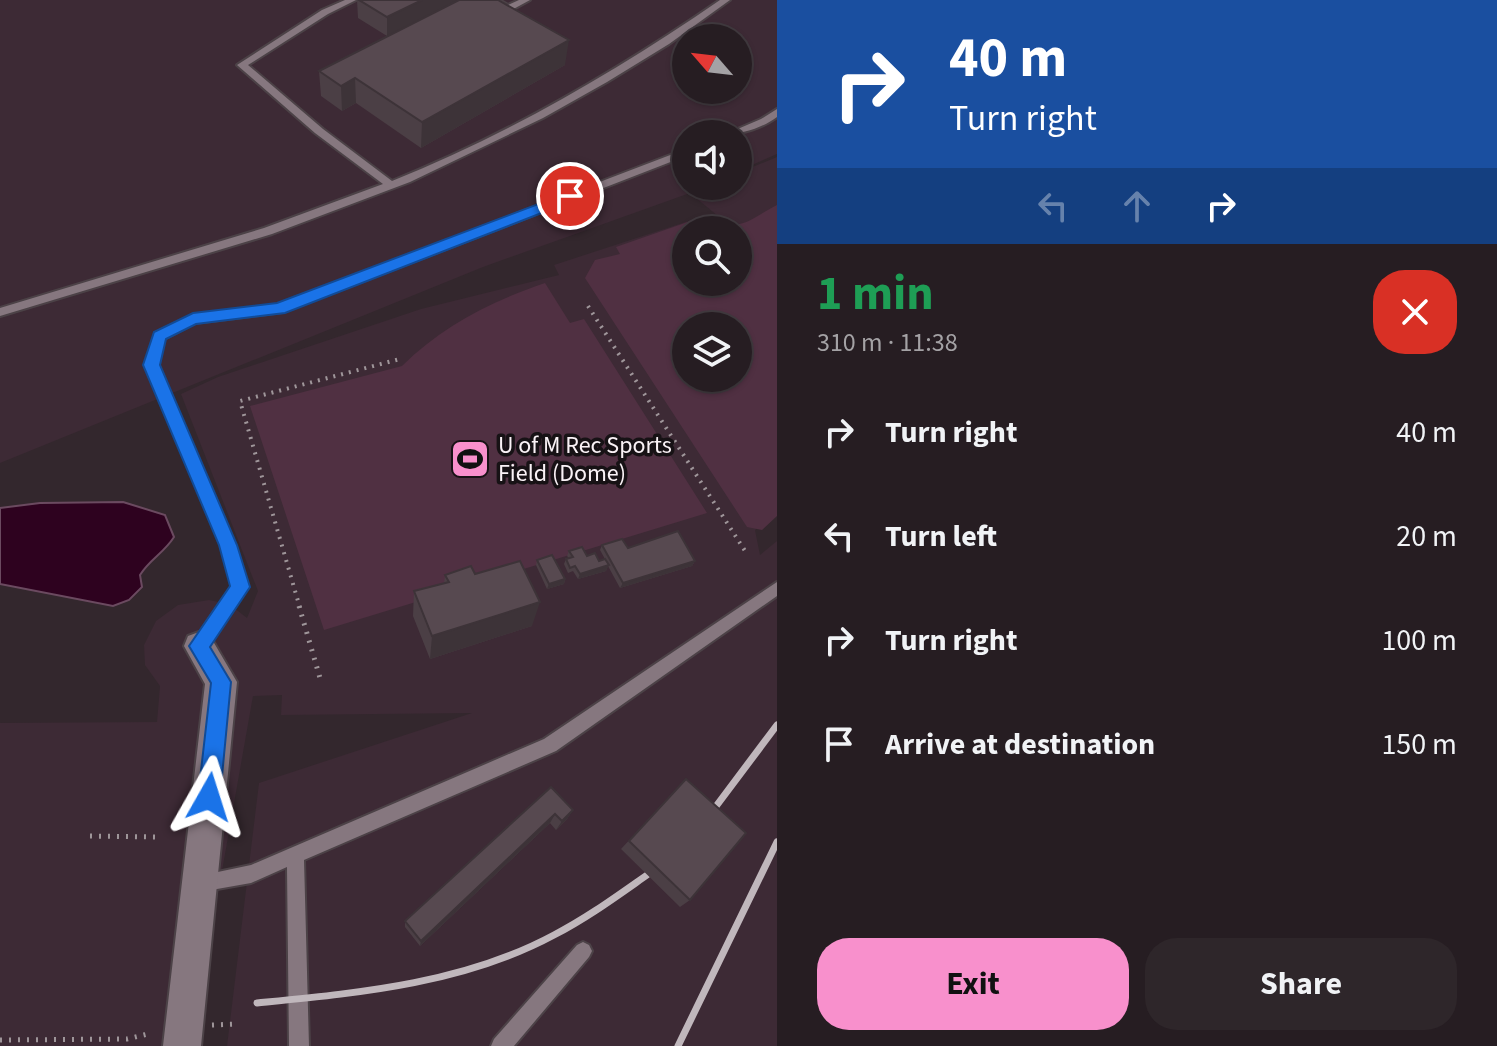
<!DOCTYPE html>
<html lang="en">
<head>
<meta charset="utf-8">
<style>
	:root { --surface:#261d22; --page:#2e262a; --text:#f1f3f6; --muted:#a4a2a5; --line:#423b40; --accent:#f890cc }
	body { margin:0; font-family:"Source Sans 3",sans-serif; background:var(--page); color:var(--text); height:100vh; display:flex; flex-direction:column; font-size:30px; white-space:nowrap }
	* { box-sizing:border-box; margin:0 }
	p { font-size:26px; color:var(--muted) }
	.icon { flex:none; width:44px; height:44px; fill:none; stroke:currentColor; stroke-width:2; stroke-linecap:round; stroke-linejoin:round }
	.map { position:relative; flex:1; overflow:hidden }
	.details { display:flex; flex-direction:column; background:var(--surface); width:720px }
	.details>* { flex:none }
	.hud { background:#1a4fa0; color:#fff; overflow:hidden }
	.needle { width:52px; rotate:298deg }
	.buttons { position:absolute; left:672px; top:24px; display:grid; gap:16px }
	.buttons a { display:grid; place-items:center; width:80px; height:80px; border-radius:50%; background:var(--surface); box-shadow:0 2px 6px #0004,0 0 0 2px var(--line); font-size:40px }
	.pin { position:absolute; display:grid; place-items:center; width:68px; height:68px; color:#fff; margin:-34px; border:4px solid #fff; border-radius:50%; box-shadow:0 2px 8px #0007 }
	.me { position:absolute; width:88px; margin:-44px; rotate:6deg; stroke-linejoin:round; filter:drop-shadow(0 0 6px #0008) }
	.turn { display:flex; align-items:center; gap:28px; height:168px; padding:0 40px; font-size:36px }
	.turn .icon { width:104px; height:104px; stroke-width:2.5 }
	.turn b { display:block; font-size:56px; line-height:68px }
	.lanes { display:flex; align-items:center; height:76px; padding:0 40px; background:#0003; justify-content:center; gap:40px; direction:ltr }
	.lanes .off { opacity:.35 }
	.round { display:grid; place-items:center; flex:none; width:84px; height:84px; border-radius:32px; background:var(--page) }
	.headline { display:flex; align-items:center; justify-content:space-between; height:136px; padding:0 40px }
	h1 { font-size:48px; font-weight:700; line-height:60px; color:#1e9e55 }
	.cta { display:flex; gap:16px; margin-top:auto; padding:16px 40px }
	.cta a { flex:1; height:92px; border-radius:32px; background:var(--accent); color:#111; font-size:32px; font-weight:700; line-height:92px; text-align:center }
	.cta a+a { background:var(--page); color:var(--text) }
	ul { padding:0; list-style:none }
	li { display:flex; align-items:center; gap:24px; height:104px; padding:0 40px }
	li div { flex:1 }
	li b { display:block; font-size:30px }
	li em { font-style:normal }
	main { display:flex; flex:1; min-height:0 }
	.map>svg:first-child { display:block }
	.built { fill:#3d2a35; fill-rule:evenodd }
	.green { fill:#503042; fill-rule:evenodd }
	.water { fill:#2e021f; stroke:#6b4a60; stroke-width:2 }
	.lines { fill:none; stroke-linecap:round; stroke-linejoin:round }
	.lane-casing { stroke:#4c4247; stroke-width:4 }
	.street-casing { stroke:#4c4247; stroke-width:4 }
	.path-far1 { stroke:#9f969a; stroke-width:4; stroke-dasharray:2 6; stroke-linecap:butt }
	.path { stroke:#9f969a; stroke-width:5; stroke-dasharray:2 7; stroke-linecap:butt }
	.lane { fill:#86777f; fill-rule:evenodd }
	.street { fill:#86777f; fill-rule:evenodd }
	.rail { stroke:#c0b7bc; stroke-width:7 }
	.wall { fill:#4b3f45 }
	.shaded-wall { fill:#3d3338 }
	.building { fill:#574950; stroke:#3d3338; stroke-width:2 }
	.route { fill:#1a73e8; stroke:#114b97; stroke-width:2 }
	.labels { text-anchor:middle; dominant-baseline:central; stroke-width:7; stroke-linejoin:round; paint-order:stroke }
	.poi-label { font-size:24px; fill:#faf2f6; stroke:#171215; text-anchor:start }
</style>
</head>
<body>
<main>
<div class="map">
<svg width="777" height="1046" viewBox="0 0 777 1046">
	<rect width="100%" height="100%" fill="#33272d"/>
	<!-- built -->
	<path class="built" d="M0 0H777V154L738 171V134H686V186H738V173L777 157V513L755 530 760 555 777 541V1046H227L259 783 472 713 281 715 282 695 253 696 191 1046H0V723L157 722 160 686 145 665 144 645 156 621 178 605 209 600 229 604 247 618 258 591 181 394 218 377 421 309 559 275 554 265 704 216 729 225 690 193 483 267 0 463ZM686 38H738V90H686ZM686 230H738V282H686ZM686 326H738V378H686Z"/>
	<!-- green -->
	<path class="green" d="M777 205V516L762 530 747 527 585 278 595 260 620 254 616 247 705 216C746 231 741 224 777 205ZM686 230H738V282H686ZM686 326H738V378H686Z
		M545 283 570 323 584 319 707 513 324 630 250 406 402 366C442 326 492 301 545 283Z"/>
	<!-- water -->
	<path class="water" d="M123 502 165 515 174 537C164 553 150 559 140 575L142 587 129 600 113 606 0 584V508L40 503Z"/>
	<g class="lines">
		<!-- lane casing -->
		<g class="lane-casing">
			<path id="lane" d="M345 0H356L328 14 248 65 323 129 392 181C509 134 617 71 720 0H730L669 44 607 82 543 118 410 182 272 234 0 316V308L264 228 383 184 315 133 237 65 322 10Z
				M489 0H499L508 5 519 0H530L508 12Z
				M777 109V117C762 128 743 134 726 134L761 119Z
				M686 149V156L283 312 195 323 164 339 158 365 235 545 247 587 204 651 199 653 194 651 191 646 194 641 232 586 221 545 146 365 155 333 193 315 278 305Z
				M777 582V596L556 751 304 860 309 1046H289L287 867 251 883 200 892 194 889 191 883 194 877 251 865 544 739Z
				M583 942 589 945 592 951 589 957 514 1046H491L494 1039 577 945Z"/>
		</g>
		<!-- street casing -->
		<g class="street-casing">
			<path id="street" d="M199 632 210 636 237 682 201 1046H163L205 684 184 646 188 636Z"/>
		</g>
		<!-- path-far1 -->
		<path class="path-far1" d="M588 306 747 554
			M300 608 240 401 400 359"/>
		<!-- path -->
		<path class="path" d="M299 606 320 678
			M90 836 158 837
			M212 1025 238 1024
			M0 1040 127 1039 152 1033"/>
		<!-- lane -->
		<use href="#lane" class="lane"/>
		<!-- street -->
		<use href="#street" class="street"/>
		<!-- rail -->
		<path class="rail" d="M708 817 777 725
			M257 1003C358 993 463 984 554 935 587 918 617 896 647 875
			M678 1046 777 842"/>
	</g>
	<!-- wall -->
	<path class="wall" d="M357 0H456V1L565 65 421 148 356 103 342 111 321 96 319 71 387 36 358 18Z
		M602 545 628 548 695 561 692 566 620 588 608 566 606 571 578 579 573 571 568 573 564 564 566 559 569 558 567 556 569 551 599 561 605 559 600 550Z
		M537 560 565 579 564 584 547 589 536 565Z
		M475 574 532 626 430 659 413 616 414 591 444 584 445 575Z
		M686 779 690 900 680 907 621 849Z
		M551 787 573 810 567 819 556 830 550 823 420 946 405 927V921Z"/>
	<!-- shaded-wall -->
	<path class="shaded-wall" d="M422 0H456V2L387 37V17Z
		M569 40 565 65 421 148 422 122Z
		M355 78 356 103 342 111 341 86Z
		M695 561 692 566 620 588 623 583Z
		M609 565 606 571 578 579 580 574Z
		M565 579 564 584 547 589 549 584Z
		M540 602 532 626 430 659 432 636Z
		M573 810 567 819 556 830 562 821Z
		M555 814 550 823 420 946 421 941Z"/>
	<!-- building -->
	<path class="building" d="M359 0H422L387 17Z
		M459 0H498L569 40 422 122 355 78 341 86 319 71Z
		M678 531 695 561 623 583 602 545 622 539 628 548Z
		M582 547 587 556 595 553 599 561 605 559 609 565 580 574 575 566 570 568 566 559 573 557 569 551Z
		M552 555 565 579 549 584 537 560Z
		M520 561 540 602 432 636 414 591 449 582 445 575 471 566 475 574Z
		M686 779 746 833 690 900 629 841Z
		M551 787 573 810 562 821 555 814 421 941 405 921Z"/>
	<!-- route -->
	<path class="route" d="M570 192 577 196 575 200 285 313 196 324 166 339 160 365 237 545 250 587 210 647 231 682 220 797 217 804 209 808 201 804 198 797 211 683 189 646 230 586 219 545 143 365 154 332 193 313 277 303Z"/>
	<!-- icons -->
	<defs>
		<g id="stadium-square" transform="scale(2)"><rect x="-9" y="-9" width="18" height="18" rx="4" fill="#f890cc" stroke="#171215"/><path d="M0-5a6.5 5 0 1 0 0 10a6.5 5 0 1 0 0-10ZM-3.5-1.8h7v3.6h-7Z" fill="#111"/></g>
	</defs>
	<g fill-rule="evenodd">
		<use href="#stadium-square" x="470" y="459"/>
	</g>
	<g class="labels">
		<!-- poi labels -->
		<g class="poi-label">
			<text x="498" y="445">U of M Rec Sports<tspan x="498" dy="28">Field (Dome)</tspan></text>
		</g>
	</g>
</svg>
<div class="buttons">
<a><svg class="needle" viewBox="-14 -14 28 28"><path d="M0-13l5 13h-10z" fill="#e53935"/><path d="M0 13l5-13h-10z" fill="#a4a2a5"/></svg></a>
<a><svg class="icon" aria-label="sound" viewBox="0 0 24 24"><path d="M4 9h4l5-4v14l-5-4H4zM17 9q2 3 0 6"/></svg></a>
<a><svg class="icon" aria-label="search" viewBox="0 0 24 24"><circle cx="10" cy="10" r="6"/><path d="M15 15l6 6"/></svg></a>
<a><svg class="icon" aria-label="layers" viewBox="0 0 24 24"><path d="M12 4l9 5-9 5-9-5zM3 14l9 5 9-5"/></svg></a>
</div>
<div class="pin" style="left:570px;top:196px;background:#d93025"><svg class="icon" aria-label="arrive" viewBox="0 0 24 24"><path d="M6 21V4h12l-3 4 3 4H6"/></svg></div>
<svg class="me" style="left:209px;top:797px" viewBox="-20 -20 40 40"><path d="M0-17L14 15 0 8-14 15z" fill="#1a73e8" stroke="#fff" stroke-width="4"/></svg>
</div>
<section class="details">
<div class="hud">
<div class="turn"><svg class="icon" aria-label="right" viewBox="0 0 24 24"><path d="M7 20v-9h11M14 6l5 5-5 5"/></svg><div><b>40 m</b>Turn right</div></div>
<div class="lanes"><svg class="icon off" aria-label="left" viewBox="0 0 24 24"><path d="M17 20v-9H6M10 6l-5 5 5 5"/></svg><svg class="icon off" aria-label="ahead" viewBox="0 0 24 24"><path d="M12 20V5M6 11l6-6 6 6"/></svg><svg class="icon" aria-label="right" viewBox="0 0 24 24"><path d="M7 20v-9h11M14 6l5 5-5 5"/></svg></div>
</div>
<div class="headline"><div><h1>1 min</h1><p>310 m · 11:38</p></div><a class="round" style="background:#d93025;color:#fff"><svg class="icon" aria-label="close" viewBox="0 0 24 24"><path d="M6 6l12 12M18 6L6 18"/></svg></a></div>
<ul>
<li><svg class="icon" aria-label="right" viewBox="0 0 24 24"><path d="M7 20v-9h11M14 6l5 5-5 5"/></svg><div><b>Turn right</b></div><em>40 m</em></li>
<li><svg class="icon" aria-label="left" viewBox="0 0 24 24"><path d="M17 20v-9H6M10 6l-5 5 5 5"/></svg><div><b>Turn left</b></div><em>20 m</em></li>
<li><svg class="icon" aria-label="right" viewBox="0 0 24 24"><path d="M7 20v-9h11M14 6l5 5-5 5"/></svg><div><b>Turn right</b></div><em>100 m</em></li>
<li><svg class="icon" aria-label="arrive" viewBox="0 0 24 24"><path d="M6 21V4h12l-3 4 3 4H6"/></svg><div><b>Arrive at destination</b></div><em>150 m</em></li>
</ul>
<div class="cta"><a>Exit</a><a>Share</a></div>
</section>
</main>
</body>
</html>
